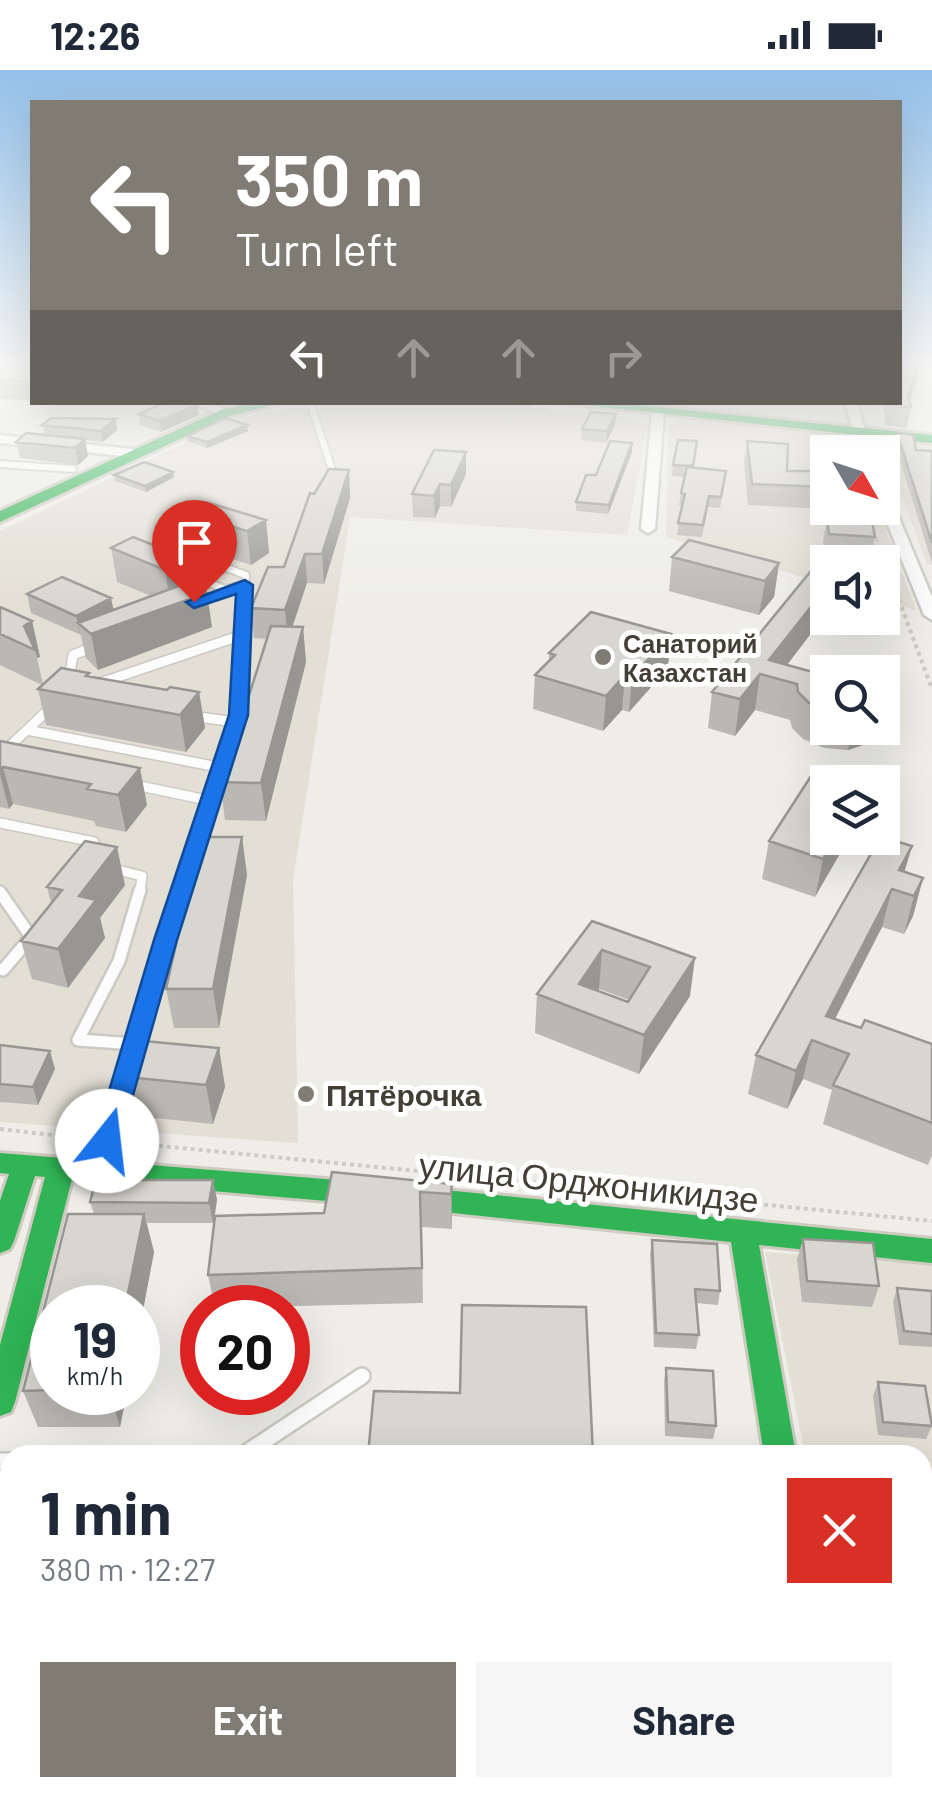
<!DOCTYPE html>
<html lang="en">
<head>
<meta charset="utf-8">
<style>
	:root { --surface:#fff; --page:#f6f6f7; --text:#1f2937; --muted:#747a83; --accent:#807b73 }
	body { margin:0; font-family:Barlow,sans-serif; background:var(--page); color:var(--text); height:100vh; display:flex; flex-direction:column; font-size:38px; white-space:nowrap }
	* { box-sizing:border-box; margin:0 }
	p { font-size:32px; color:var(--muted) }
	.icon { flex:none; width:55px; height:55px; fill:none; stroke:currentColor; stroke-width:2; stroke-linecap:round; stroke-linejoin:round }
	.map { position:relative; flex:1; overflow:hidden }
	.side { position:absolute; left:0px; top:1375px; width:932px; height:352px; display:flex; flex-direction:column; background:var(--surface); border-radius:30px 30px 0 0; box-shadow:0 10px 40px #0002 }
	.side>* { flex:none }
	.hud { position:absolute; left:30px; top:30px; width:872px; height:305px; border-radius:0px; box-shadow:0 10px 40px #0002; background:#807b73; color:#fff; overflow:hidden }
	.needle { width:65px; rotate:129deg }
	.buttons { position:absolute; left:810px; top:365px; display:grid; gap:20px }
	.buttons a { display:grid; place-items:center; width:90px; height:90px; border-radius:0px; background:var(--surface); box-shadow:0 10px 40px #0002; font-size:50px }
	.speed { position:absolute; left:30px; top:1215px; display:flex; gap:20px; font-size:50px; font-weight:700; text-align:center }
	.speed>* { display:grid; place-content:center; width:130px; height:130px; border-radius:50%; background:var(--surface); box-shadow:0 10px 40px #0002; line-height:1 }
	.speed small { font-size:25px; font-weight:400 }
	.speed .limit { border:15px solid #d22; background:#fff; color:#111 }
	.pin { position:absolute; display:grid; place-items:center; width:85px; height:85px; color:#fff; margin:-102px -42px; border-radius:50% 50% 50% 0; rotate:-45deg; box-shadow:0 0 10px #0007 }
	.pin .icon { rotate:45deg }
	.me { position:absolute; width:110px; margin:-55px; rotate:16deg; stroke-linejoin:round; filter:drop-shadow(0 0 8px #0008) }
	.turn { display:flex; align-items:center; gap:35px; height:210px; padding:0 40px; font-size:45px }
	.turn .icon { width:130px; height:130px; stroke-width:2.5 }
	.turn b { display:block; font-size:70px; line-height:85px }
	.lanes { display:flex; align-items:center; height:95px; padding:0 40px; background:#0003; justify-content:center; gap:50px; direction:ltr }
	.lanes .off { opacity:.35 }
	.round { display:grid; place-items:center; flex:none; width:105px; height:105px; border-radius:0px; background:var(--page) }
	.headline { display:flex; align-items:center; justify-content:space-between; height:170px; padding:0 40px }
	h1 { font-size:60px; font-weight:700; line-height:75px }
	.button { display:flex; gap:20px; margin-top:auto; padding:20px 40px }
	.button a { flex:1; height:115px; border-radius:0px; background:var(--accent); color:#fff; font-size:40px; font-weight:700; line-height:115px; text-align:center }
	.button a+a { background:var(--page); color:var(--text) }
	.status { display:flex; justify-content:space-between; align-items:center; height:70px; padding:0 50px; background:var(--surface); direction:ltr }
	.status svg { height:28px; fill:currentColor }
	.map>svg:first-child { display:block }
	.residential { fill:#e3dfd5 }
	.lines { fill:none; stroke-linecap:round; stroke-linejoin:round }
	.lane-far3-casing { stroke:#cbc9c3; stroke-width:10 }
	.lane-far2-casing { stroke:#cbc9c3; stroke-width:12 }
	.lane-far1-casing { stroke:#cbc9c3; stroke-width:16 }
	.lane-casing { stroke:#cbc9c3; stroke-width:20 }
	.street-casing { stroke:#cbc9c3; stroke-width:5 }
	.fast-casing { stroke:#cecabf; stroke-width:6 }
	.path-far1 { stroke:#cdcbc6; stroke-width:2.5; stroke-dasharray:4 4; stroke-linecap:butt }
	.path { stroke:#cdcbc6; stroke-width:4; stroke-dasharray:4 4; stroke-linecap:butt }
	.lane-far3 { stroke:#fcfcfc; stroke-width:6 }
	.lane-far2 { stroke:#fcfcfc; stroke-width:9 }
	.lane-far1 { stroke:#fcfcfc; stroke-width:11 }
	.lane { stroke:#fcfcfc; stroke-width:15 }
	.street { fill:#fcfcfc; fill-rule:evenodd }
	.fast { fill:#30b455; fill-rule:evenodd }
	.wall { fill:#bab8b3; fill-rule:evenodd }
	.shaded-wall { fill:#979692 }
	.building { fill:#d8d6d0; stroke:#979692; stroke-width:2.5; fill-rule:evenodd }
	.route { fill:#1a73e8; stroke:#114b97; stroke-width:2.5 }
	.poi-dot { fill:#807b73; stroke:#fff; stroke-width:4 }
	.labels { text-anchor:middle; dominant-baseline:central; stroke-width:10; stroke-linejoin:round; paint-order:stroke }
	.far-poi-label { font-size:25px; font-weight:bold; fill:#443e34; stroke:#fff; text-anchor:start }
	.poi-label { font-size:30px; font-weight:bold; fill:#443e34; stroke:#fff; text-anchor:start }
	.near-street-label { font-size:35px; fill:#443e34; stroke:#fff }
</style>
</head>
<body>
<div class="status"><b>12:26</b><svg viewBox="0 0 49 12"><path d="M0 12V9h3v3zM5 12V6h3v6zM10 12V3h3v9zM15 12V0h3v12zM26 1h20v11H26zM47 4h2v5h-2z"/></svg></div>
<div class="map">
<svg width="932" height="1727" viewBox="0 0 932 1727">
	<rect width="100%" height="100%" fill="#eeede8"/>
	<!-- residential -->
	<path class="residential" d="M317 333H484L625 347 648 354 627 465 350 447 293 810 298 1073 0 1052V461L237 348Z
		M683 349 825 363 854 374 857 382H828V438H878L916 540 883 531 882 492H828L827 514 666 467 668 356Z
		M904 370 932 372V496L927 494 883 375Z
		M765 1182 932 1195V1727H872L870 1718H922V1385H805Z"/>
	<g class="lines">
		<!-- lane-far3 casing -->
		<g class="lane-far3-casing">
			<path id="lane-far3" d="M310 332 332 400
				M0 394 73 399
				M245 525 246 505C222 497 196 482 174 500L225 519 245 515"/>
		</g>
		<!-- lane-far2 casing -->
		<g class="lane-far2-casing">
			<path id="lane-far2" d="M69 609 73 585 96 576
				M97 614 242 565
				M191 646 236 652
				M27 660 51 637
				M0 685 27 660 223 698
				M135 715 212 731
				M0 753 94 772 85 782
				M110 798 142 806 140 822
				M183 822 238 645 245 522"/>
		</g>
		<!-- lane-far1 casing -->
		<g class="lane-far1-casing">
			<path id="lane-far1" d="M0 822 31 867 3 900
				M135 974 78 970 119 891 140 820
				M134 979 184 820
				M107 1071 125 1009"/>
		</g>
		<!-- lane casing -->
		<g class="lane-casing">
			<path id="lane" d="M243 1385 362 1306
				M0 1391H10
				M0 1549H10"/>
		</g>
		<!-- street casing -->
		<g class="street-casing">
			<path id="street" d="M190 332H208L232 343 222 346Z
				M845 332H857L871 382H859Z
				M658 338 664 342 655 459 648 463 641 459 652 342Z
				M0 365 132 379 138 383 132 387 0 373Z
				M882 420 889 424 932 527V550L924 545 881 438Z
				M820 1718H853L855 1727H821Z"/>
		</g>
		<!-- fast casing -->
		<g class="fast-casing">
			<path id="fast" d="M257 332H284L230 346 0 452V441L221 340Z
				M557 332H608L932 365V373Z
				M0 1083 362 1112 372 1115 376 1123 372 1131 362 1134 72 1109 15 1332 11 1342 0 1346V1275L45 1107 35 1106 14 1171 10 1179 0 1183V1131L9 1104 0 1103Z
				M415 1117 932 1169V1193L759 1175 796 1385H764L731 1172 415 1139 405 1136 401 1128 405 1120Z"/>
		</g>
		<!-- path-far1 -->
		<path class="path-far1" d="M488 332 549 339
			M841 372 845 382
			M865 438 897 525"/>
		<!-- path -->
		<path class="path" d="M896 522 932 619
			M0 1059 95 1070
			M119 1072 932 1151"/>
		<!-- lane-far3 -->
		<use href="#lane-far3" class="lane-far3"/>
		<!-- lane-far2 -->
		<use href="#lane-far2" class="lane-far2"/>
		<!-- lane-far1 -->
		<use href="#lane-far1" class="lane-far1"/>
		<!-- lane -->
		<use href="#lane" class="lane"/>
		<!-- street -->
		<use href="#street" class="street"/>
		<!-- fast -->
		<use href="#fast" class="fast"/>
	</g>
	<!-- wall -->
	<path class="wall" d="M0 297H32V325L28 330 0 329Z
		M900 297H921L910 330 911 337 907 358 884 355 885 346 881 332H900Z
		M139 344 199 345 161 362 140 355Z
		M42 355 117 360 103 372 85 370 88 386 78 395 20 388 16 372 45 365Z
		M615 355 606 373 581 370 582 359Z
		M248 361 207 378 187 371V366Z
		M897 363 916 380 932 381V493L895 374Z
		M747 371 787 401H828V438H864L875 467 871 489 825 487 823 471 827 449H830L827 439 748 435 744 392Z
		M632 382 608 444 576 441V432L596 405Z
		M673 395 726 401 720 438 708 437 702 467 677 465 682 435H679L681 423 684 407 672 406Z
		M349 400 350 428 324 514 307 513 292 556 303 557 306 592 266 751 225 750 220 712 240 654 267 569 254 568 251 538 284 497 314 424Z
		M466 404 451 437 440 436 435 448 413 447 412 424Z
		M114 405 174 407 146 422 115 411Z
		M187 443 266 450 269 483 251 495 192 476Z
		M111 478 192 512 212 557 98 600 86 588 81 565 31 543 27 524 113 540 151 526 117 512Z
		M672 487 779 493 774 527 759 545 669 521Z
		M828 499V541L787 595 809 601 828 602V658H876L869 673 848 680 824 678 803 669 792 658 790 650 755 640 735 666 708 658 712 622Z
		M0 537 32 551 40 587 37 588 43 614 89 603 90 607 167 620 199 622 205 658 186 682 46 655 38 619 42 615 0 595Z
		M549 583 668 598 629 642 622 640 603 661 533 639 535 605 549 591Z
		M0 671 147 735 126 762 96 756 94 751 13 734 9 739 0 737Z
		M242 767 247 805 219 958H174L166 919Z
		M828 768 815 827 762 809 769 771Z
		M905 802 923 808 913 846 904 864 882 857 835 949 861 958 932 974V1085L928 1095 823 1054 832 1020 803 1009 787 1039 748 1024 756 985Z
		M125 815 100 848 105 868 68 918 32 909 21 871 51 833 47 817Z
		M592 851 690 926 639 1004 535 963 537 924ZM599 919 629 930 628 932 598 921Z
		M0 975 55 999 38 1035 0 1032Z
		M219 978 225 1017 213 1054 126 1045 117 1006Z
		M332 1102 452 1114V1159L422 1157 423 1233 215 1238 208 1205 214 1147 213 1153H147L154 1182 138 1266V1238H52V1322H127L120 1357H38L23 1321 68 1144H94L90 1132 96 1110H213L217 1130 215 1146 324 1143Z
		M803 1169 879 1216 872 1237 802 1232 797 1189Z
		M652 1170 720 1221 718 1235 696 1233 699 1265 696 1279 654 1277 650 1184Z
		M897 1218 932 1221V1277L899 1275 893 1232Z
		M666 1298 716 1356 713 1369 665 1366 664 1311Z
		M878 1312 932 1356 926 1369 878 1365 873 1326Z
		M932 1691V1727H893L892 1718H922Z"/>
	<!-- shaded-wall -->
	<path class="shaded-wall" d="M918 297H921L907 337 908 325Z
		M32 302V325L28 330 24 311Z
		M198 334 199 345 161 362 160 351Z
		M616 344 615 355 606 373 607 361Z
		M116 349 117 360 103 372 101 361Z
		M247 355 248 361 207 378V372Z
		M85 369 88 386 78 395 75 378Z
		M632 373V382L608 444 609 435Z
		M466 382V404L451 437V415Z
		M349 400 350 428 324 514 322 484Z
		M173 402 174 407 146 422 145 416Z
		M440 414V436L435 448 434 426Z
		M266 450 269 483 251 495 247 461Z
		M305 484 307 513 288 570 285 540Z
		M189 489 194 523 170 534 165 500Z
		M779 493 774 527 759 545 765 511Z
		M828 515V541L777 608 769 590Z
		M207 523 212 557 98 600 91 564Z
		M111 528 115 546 78 553 80 565 76 546Z
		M32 551 40 587 37 588 35 580 24 556Z
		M303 557 306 592 266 751 261 713Z
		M671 564 668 598 629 642 632 607Z
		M760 604 755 640 735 666 740 629Z
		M625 605 622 640 603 661 606 626Z
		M199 622 205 658 186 682 180 645Z
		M853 658H876L869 673 848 680Z
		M3 697 13 734 9 739 0 704V701Z
		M140 698 147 735 126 762 118 725Z
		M242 767 247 805 219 958 213 919Z
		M835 768H849L815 827 823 789Z
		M912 776 901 814 899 800Z
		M117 777 125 815 100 848 105 868 68 918 58 879 79 826Z
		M923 808 913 846 904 864 914 826Z
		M892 819 882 857 822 974 826 946Z
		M602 880 599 919 583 942 579 914Z
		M695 888 690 926 639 1004 644 965Z
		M812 970 803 1009 787 1039 796 1001Z
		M219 978 225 1017 213 1054 206 1015Z
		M50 981 55 999 38 1035 33 1017Z
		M213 1110 217 1130 213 1153 209 1133Z
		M452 1114V1159L451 1124Z
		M144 1144 154 1182 138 1266V1238H125Z
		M109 1322H127L120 1357Z
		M10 1681V1718H14L12 1727H0V1718Z
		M338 1718H344L343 1727H336Z"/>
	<!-- building -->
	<path class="building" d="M0 297H32V302L24 311 0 310Z
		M900 297H918L908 325 911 337 888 335V332H900Z
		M165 332H192L198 334 160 351 139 344Z
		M591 342 616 344 607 361 582 359Z
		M51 348 116 349 101 361 42 355Z
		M225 348 247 355 207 372 187 366Z
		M26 363 85 369 75 378 16 372Z
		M897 363 913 365 916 380 932 381V473Z
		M678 370 697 371 693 396 673 395Z
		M610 371 632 373 609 435 576 432 586 405H596Z
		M747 371 788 374 787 401H828V417L752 414Z
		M434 380 466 382 451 415 440 414 434 426 412 424Z
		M144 392 173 402 145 416 114 405Z
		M687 397 726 401 721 427 709 426 703 455 678 453 685 424 681 423Z
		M329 399 349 400 322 484H305L285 540 251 538 268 497H284L310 423 314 424Z
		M206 432 266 450 247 461 187 443Z
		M837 438H864L868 451H872L875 467 829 464 827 449 840 450Z
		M133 467 189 489 165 500 111 478Z
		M689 470 779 493 765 511 672 487Z
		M815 496 828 499V515L769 590 809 601 829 597 856 600 861 602H828V640L809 633 798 622 797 614 760 604 740 629 712 622Z
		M62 507 111 528 76 546 27 524Z
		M192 511 207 523 91 564 78 553Z
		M0 537 32 551 24 556 35 580 0 564Z
		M591 542 671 564 632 607 625 605 606 626 535 605 555 585 549 583Z
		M271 556 303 557 261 713 220 712 237 654H240Z
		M61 598 89 603 86 606 167 620 170 617 199 622 180 645 38 619Z
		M0 671 140 698 118 725 87 719 91 714 3 697 0 701Z
		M813 703 845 712H828V768H835L823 789 769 771Z
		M200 767H242L213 919H166Z
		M882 767 912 776 899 800 923 808 914 826 892 819 826 946 861 958 865 950 932 974V1053L833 1015 849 984 812 970 796 1001 756 985 880 768Z
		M85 771 117 777 79 826 96 830 58 879 21 871 62 820 47 817Z
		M592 851 695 888 644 965 537 924ZM602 880 650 897 628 932 579 914Z
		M133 970 219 978 206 1015 117 1006Z
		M0 975 50 981 33 1017 0 1014Z
		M332 1102 452 1114 451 1124 420 1122 422 1198 208 1205 215 1146 324 1143Z
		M96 1110H213L209 1133 90 1132Z
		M68 1144H144L125 1238H52V1320L23 1321Z
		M803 1169 873 1173 879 1216 807 1211Z
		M652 1170 717 1174 720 1221 695 1219 699 1265 656 1263Z
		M897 1218 932 1221V1264L904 1261Z
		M462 1235 586 1237 593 1385H368L374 1321 460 1323Z
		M666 1298 713 1301 716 1356 668 1352Z
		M878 1312 925 1316 932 1356 883 1352Z
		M0 1623H10V1681L0 1718Z
		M922 1690 932 1691V1722L899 1719V1718H922Z
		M130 1718H338L336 1727H128Z"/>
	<!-- sky -->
	<linearGradient id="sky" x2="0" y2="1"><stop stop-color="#94c1ea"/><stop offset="0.55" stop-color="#f7f7f5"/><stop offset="1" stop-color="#f7f7f5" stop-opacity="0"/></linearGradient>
	<rect width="932" height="539" fill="url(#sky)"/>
	<!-- route -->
	<path class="route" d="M245 510 253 515 248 645 177 870 120 1071 116 1078 107 1081 98 1078 94 1071 154 870 229 645 236 524 194 538 186 532Z"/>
	<!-- markers -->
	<g class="poi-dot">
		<circle cx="603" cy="587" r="10"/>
		<circle cx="306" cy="1024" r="10"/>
	</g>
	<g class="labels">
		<!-- far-poi labels -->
		<g class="far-poi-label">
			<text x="623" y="573">Санаторий<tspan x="623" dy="29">Казахстан</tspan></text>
		</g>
		<!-- poi labels -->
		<g class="poi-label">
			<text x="326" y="1024">Пятёрочка</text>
		</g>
		<!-- near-street labels -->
		<g class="near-street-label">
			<text transform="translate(589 1111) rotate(6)">улица Орджоникидзе</text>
		</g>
	</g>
</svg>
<div class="buttons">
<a><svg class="needle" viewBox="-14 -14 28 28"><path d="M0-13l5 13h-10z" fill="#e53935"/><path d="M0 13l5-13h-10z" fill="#747a83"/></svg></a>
<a><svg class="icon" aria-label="sound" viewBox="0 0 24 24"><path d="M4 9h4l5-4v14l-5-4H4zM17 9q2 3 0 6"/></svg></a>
<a><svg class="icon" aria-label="search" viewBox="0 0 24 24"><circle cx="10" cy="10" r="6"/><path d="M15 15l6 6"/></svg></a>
<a><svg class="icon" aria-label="layers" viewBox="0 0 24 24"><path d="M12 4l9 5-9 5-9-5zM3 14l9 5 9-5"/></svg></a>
</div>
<div class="speed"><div>19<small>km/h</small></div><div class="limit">20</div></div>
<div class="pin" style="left:194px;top:532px;background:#d93025"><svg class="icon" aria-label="arrive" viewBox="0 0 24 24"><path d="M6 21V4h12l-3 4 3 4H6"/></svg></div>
<svg class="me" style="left:107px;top:1071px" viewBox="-20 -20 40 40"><circle r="19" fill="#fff"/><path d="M0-13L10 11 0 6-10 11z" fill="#1a73e8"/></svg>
<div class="hud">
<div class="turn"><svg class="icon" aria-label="left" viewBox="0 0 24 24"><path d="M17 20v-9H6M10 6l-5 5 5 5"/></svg><div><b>350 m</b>Turn left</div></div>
<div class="lanes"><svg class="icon" aria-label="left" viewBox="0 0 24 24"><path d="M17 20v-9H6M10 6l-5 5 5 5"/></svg><svg class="icon off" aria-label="ahead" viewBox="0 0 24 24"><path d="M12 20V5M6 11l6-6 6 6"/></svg><svg class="icon off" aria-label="ahead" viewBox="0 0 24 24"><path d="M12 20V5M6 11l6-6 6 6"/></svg><svg class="icon off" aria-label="right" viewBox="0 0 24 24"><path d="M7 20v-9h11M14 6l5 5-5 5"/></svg></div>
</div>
<section class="side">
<div class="headline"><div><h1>1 min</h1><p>380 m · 12:27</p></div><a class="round" style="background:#d93025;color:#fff"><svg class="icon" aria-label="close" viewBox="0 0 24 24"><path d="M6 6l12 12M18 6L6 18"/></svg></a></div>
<div class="button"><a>Exit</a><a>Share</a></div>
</section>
</div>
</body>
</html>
